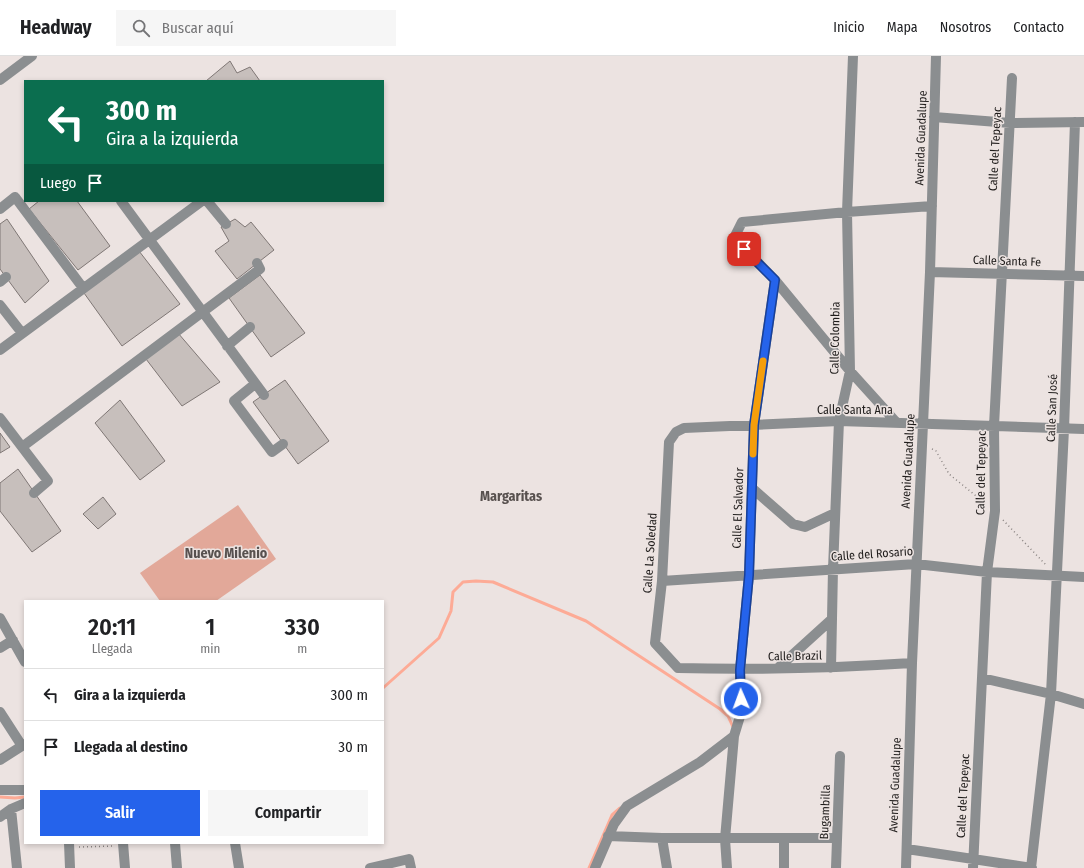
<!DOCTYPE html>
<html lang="es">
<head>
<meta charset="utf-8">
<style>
	:root { --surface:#fff; --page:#f6f6f6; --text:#202124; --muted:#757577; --line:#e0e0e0; --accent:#2563eb }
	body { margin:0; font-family:"Fira Sans Condensed",sans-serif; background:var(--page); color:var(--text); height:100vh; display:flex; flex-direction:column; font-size:15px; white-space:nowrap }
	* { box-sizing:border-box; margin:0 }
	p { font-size:13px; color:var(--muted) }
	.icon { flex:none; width:22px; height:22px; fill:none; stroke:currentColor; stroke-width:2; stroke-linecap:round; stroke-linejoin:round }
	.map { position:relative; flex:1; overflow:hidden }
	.details { position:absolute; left:24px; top:544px; width:360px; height:244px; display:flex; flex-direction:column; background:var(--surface); border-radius:0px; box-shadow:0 2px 6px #0003 }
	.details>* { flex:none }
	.top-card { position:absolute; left:24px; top:24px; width:360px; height:122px; border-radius:0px; box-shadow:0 2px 6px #0003; background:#0b6e4f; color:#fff; overflow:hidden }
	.pin { position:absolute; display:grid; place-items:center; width:34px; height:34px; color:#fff; margin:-17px; border-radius:8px; box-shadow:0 2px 6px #0006 }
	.me { position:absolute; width:44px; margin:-22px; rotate:358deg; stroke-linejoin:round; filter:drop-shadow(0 0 3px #0008) }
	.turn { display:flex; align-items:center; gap:14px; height:84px; padding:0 16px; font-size:18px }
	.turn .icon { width:52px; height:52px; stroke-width:2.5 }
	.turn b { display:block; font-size:28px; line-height:34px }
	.then { display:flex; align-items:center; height:38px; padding:0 16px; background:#0003; gap:8px; font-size:15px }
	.eta { display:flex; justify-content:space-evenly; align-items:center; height:68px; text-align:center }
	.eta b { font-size:24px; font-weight:600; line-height:28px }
	.action { display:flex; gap:8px; margin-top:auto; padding:8px 16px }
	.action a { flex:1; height:46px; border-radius:0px; background:var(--accent); color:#fff; font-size:16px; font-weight:600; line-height:46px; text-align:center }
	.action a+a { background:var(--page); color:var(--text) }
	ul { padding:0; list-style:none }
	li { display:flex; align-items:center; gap:12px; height:52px; padding:0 16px; border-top:1px solid var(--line) }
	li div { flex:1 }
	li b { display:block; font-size:15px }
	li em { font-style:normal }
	header { display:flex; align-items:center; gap:24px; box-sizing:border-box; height:56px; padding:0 20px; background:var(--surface); border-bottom:1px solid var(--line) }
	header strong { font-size:19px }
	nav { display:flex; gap:22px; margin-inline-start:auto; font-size:14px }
	.search { width:280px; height:36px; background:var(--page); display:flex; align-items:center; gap:10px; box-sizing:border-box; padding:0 14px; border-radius:0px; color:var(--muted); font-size:15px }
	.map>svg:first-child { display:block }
	.green { fill:#e2a899 }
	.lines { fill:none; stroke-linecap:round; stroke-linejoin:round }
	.stream { stroke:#fdab96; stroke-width:3 }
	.building { fill:#c7bfbc; stroke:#7f7775 }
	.path { stroke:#898381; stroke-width:1.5; stroke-dasharray:1 3; stroke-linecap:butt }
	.minor { stroke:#8b8e90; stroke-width:10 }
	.route-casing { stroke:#184099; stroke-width:10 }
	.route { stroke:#2563eb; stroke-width:7 }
	.slow { stroke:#f59e0b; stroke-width:7 }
	.labels { text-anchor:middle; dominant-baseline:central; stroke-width:3; stroke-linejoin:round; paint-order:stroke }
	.street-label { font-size:12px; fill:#201d1c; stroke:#ece3e1 }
	.quarter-label { font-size:14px; font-weight:bold; fill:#58514f; stroke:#ece3e1 }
</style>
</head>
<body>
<header>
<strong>Headway</strong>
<div class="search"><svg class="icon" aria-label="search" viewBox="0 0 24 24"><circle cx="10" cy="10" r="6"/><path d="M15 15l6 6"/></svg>Buscar aquí</div>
<nav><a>Inicio</a><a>Mapa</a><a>Nosotros</a><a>Contacto</a></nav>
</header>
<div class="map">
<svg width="1084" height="812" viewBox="0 0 1084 812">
	<rect width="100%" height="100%" fill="#ece3e1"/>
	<!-- green -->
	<path class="green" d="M238 449 276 503 216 545H160L140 517Z"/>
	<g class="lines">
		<!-- stream -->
		<path class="stream" d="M383 632 439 582 451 555 453 536 463 526 476 525 493 526 586 565 720 653 728 660 733 671
			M0 741 15 742 25 741
			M589 812 612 759 620 752"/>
	</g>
	<!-- building -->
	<path class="building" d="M230 5 237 17 250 11 260 25H206Z
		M39 145H77L110 190 78 214 29 153Z
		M7 163 49 225 25 247 0 213V168Z
		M235 163 245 171 251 166 274 194 237 223 215 195 229 185 221 171Z
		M139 195 180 248 122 290 84 237Z
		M260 219 305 277 271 301 229 242Z
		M178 277 220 326 182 350 146 303Z
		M285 324 329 385 298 408 253 346Z
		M120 344 165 405 140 424 95 367Z
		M0 377 10 391 0 397Z
		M18 413 61 475 32 496 0 455V427Z
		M103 441 116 458 98 473 83 458Z"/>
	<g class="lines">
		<!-- path -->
		<path class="path" d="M932 393 936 395 949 418 986 448
			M1003 464 1046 509
			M79 791 114 790"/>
		<!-- minor -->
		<path class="minor" d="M0 24 32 0
			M934 61 1010 67 1084 66
			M121 145 264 339
			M207 145 226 168
			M0 153 15 141 83 232
			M930 216 1084 220
			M0 226 6 221
			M0 249 22 277
			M227 290 250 271
			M0 294 202 145
			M255 328 234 345 272 396 283 388
			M0 362 48 425 34 437
			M897 367 850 315 775 224 734 182 742 166 847 156 932 150
			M22 391 260 213 257 207
			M752 432 793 468 805 471 835 457
			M662 525 916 508 987 516 1084 521
			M0 562 25 606
			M0 592 13 584
			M912 607C834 612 756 614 678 612L655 587 662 525 669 386 676 376 684 372 839 365 1084 373
			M778 612 832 563
			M831 612 833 513 839 365 850 315 847 156 853 0
			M982 622 1051 638 1084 648
			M0 656 22 690
			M0 704 25 688
			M0 734H25
			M11 753 17 812
			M0 761 11 753 25 747
			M608 780 662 782H837
			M662 782 667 812
			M69 787 70 812
			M123 787 125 812
			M175 787 177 812
			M235 787 239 812
			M907 793 1032 812
			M370 812 409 803 411 812
			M595 812 614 768 627 750 700 706 734 680
			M727 812 725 783 734 680 741 657 740 614 749 519 754 369 775 224
			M784 812V783
			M836 812 840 700
			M906 812 912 607 930 216 936 0
			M973 812 987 516 995 455 994 370 1012 22
			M1031 812 1051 638 1064 373 1075 66"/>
	</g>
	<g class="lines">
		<!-- route casing -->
		<g class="route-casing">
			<path id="route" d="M741 643 740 614 749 519 754 369 775 224 744 193"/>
		</g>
		<!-- route -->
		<use href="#route" class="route"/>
		<!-- slow -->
		<path class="slow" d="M753 398 754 369 763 305"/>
	</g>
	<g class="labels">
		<!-- street labels -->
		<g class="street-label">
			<text transform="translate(921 82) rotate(-88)">Avenida Guadalupe</text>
			<text transform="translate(995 93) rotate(-87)">Calle del Tepeyac</text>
			<text transform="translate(1007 205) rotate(2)">Calle Santa Fe</text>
			<text transform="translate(835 282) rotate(-89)">Calle Colombia</text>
			<text transform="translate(1052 352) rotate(-88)">Calle San José</text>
			<text x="855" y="354">Calle Santa Ana</text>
			<text transform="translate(908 405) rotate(-87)">Avenida Guadalupe</text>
			<text transform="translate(981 417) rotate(-89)">Calle del Tepeyac</text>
			<text transform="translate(738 452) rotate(-88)">Calle El Salvador</text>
			<text transform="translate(650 497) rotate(-86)">Calle La Soledad</text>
			<text transform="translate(872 498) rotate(-4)">Calle del Rosario</text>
			<text transform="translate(795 600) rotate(-1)">Calle Brazil</text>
			<text transform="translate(895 729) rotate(-88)">Avenida Guadalupe</text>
			<text transform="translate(963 740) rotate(-87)">Calle del Tepeyac</text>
			<text transform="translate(825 756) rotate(-88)">Bugambilla</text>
		</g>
		<!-- quarter labels -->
		<g class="quarter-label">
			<text x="511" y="440">Margaritas</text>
			<text x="226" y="497">Nuevo Milenio</text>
		</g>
	</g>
</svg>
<div class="pin" style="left:744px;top:193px;background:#d93025"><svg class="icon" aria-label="arrive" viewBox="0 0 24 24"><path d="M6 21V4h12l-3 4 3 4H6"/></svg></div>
<svg class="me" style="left:741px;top:643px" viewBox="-20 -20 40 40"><circle r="17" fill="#2563eb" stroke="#fff" stroke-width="3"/><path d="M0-11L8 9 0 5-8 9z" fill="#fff"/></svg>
<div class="top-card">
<div class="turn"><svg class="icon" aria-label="left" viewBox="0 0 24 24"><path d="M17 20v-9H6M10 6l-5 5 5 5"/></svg><div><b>300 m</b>Gira a la izquierda</div></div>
<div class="then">Luego<svg class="icon" aria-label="arrive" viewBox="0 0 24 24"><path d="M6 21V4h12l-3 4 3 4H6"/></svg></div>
</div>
<section class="details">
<div class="eta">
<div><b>20:11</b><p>Llegada</p></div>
<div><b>1</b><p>min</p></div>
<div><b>330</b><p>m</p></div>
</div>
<ul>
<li><svg class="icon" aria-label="left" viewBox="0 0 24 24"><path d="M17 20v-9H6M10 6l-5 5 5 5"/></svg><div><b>Gira a la izquierda</b></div><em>300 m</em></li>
<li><svg class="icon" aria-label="arrive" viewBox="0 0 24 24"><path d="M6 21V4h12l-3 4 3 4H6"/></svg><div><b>Llegada al destino</b></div><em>30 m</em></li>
</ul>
<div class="action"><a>Salir</a><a>Compartir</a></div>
</section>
</div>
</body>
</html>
